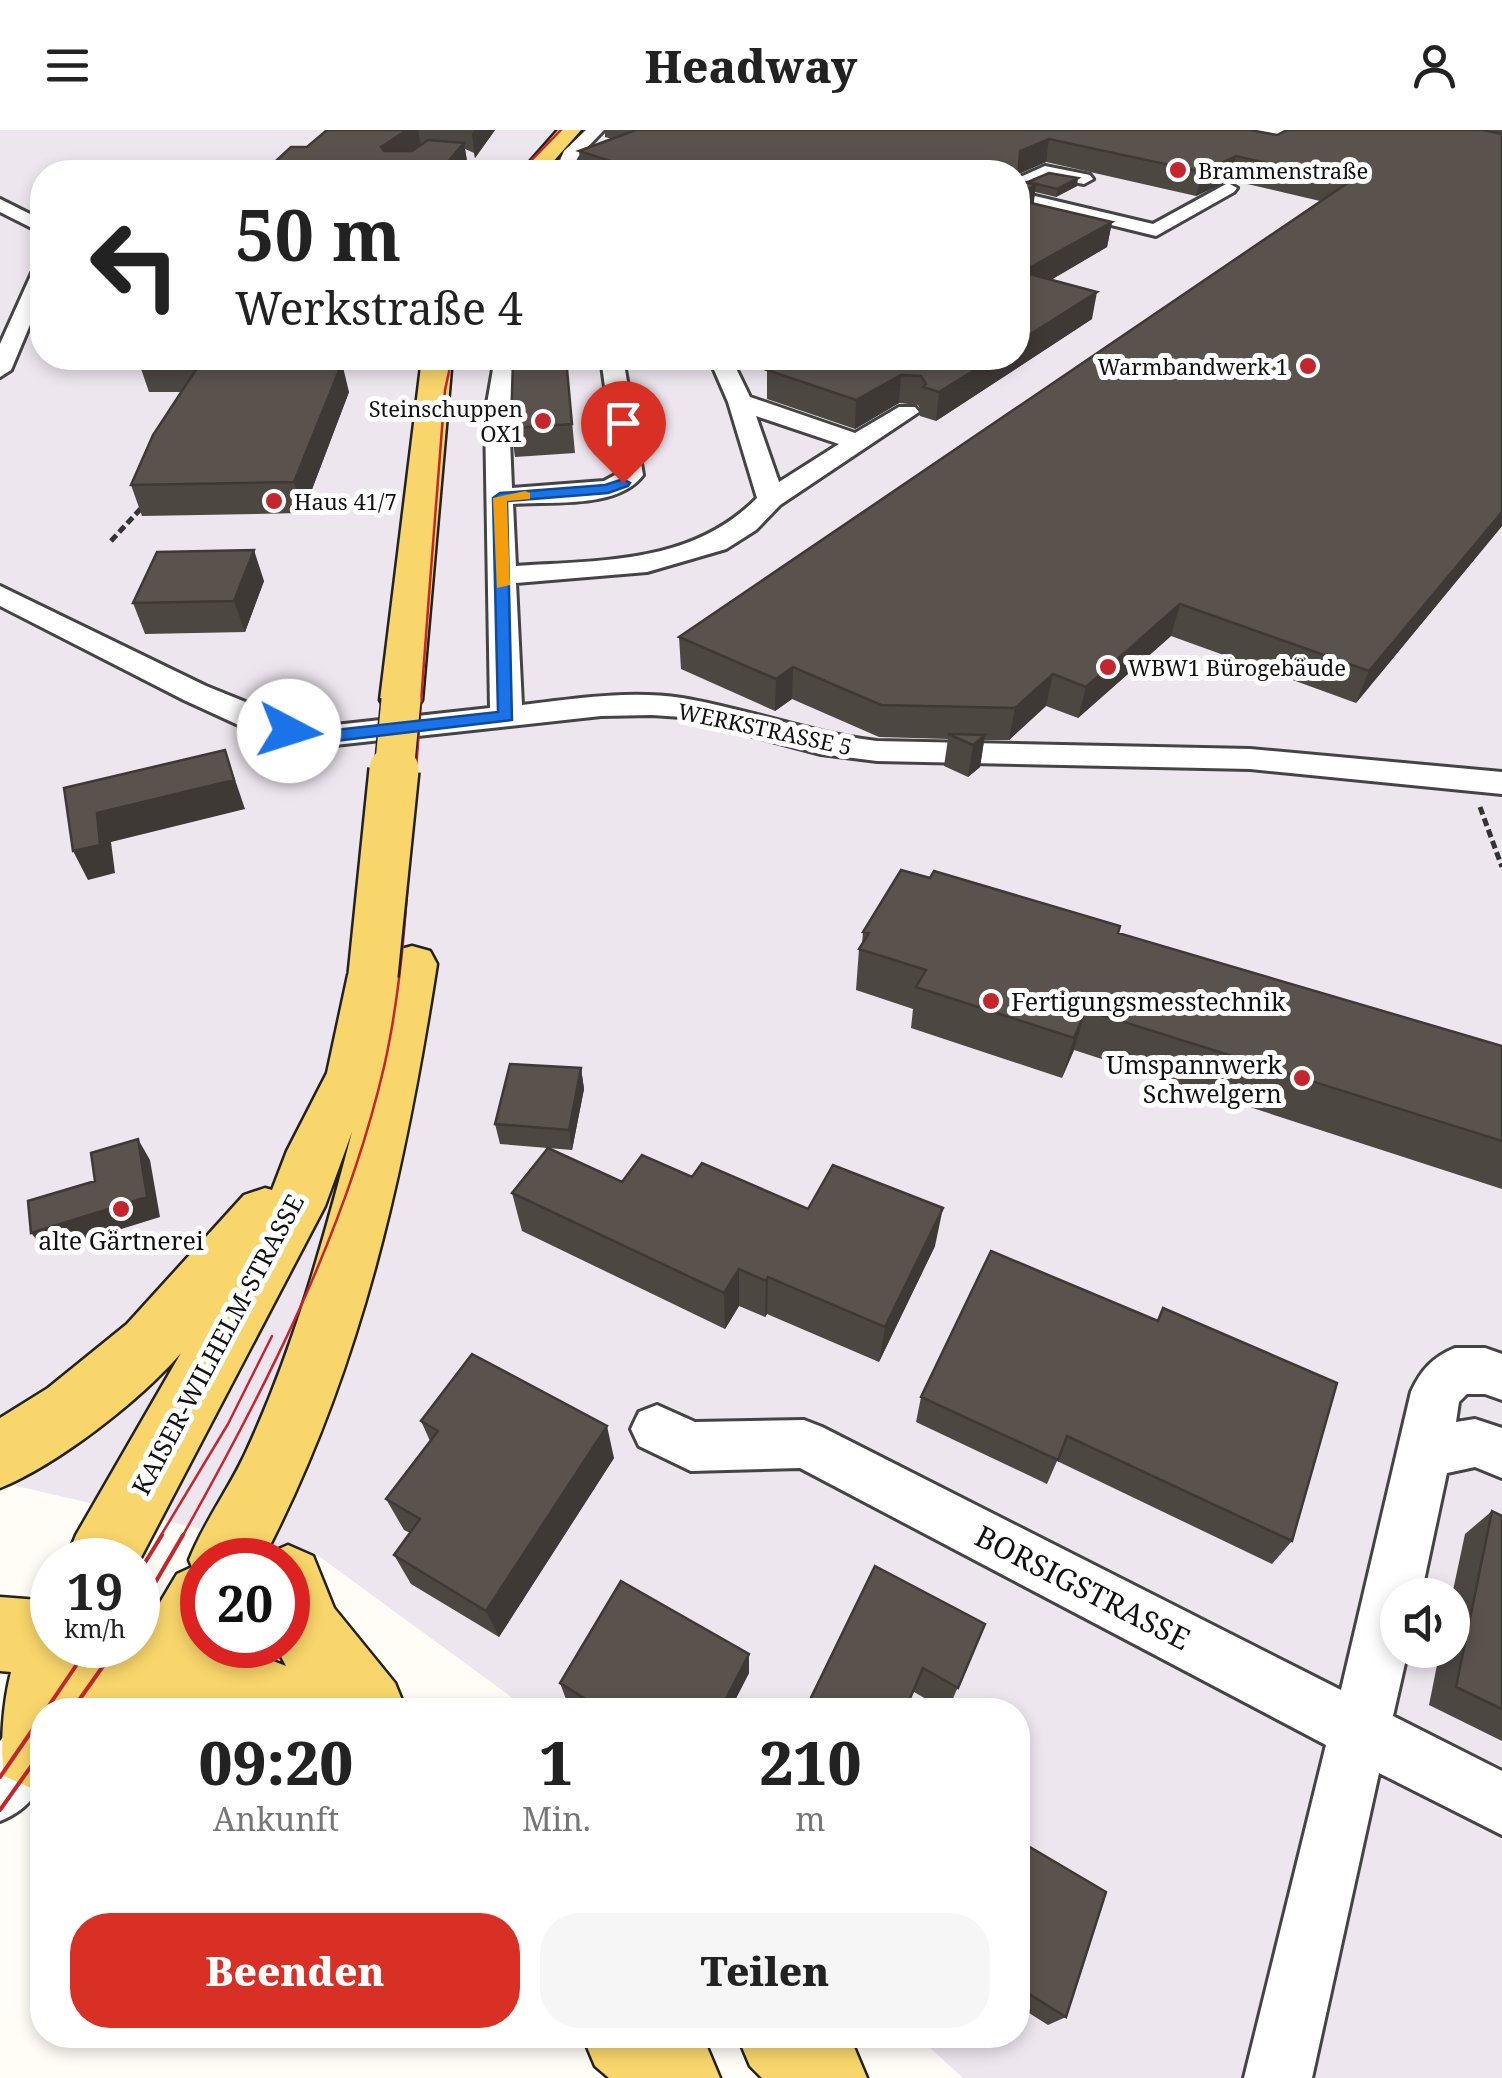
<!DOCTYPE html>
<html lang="de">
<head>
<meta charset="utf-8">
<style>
	:root { --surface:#fff; --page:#f6f6f6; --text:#222; --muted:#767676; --accent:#d93025 }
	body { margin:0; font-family:"Noto Serif",serif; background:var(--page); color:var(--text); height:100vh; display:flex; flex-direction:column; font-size:38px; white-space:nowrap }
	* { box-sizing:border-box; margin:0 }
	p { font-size:32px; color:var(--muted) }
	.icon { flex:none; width:55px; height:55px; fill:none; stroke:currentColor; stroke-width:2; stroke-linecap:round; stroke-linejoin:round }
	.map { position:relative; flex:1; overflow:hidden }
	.panel { position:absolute; left:30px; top:1568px; width:1000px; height:350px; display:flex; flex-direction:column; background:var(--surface); border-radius:40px; box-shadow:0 5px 15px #0003 }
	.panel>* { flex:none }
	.guide { position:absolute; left:30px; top:30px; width:1000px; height:210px; border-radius:40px; box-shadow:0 5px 15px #0003; background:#fff; color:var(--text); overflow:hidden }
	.controls { position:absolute; left:1380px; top:1448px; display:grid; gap:20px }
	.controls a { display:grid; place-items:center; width:90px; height:90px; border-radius:50%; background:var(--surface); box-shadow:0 5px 15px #0003; font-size:50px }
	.speed { position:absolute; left:30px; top:1408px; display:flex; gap:20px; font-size:50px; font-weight:700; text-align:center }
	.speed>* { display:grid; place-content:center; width:130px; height:130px; border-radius:50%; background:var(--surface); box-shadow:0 5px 15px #0003; line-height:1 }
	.speed small { font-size:25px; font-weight:400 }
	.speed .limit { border:15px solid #d22; background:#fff; color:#111 }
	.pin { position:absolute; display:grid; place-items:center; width:85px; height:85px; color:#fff; margin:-102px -42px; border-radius:50% 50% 50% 0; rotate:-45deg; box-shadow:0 0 10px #0007 }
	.pin .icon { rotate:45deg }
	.me { position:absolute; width:110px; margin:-55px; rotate:95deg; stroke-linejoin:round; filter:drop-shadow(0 0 8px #0008) }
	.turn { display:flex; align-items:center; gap:35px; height:210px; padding:0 40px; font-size:45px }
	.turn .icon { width:130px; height:130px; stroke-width:2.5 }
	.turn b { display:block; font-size:70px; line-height:85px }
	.eta { display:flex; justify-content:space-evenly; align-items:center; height:170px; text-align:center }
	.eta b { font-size:60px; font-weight:800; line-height:70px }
	.cta { display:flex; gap:20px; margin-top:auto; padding:20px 40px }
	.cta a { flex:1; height:115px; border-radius:40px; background:var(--accent); color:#fff; font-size:40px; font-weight:800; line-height:115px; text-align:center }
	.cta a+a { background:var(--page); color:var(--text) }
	header { display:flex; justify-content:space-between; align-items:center; height:130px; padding:0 40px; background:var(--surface); font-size:45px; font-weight:800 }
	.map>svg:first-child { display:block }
	.industrial { fill:#eee6ef; fill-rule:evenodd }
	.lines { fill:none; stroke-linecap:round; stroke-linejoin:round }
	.minor-casing { stroke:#444; stroke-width:6 }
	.major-casing { stroke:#222; stroke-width:5 }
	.path-far1 { stroke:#333; stroke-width:4; stroke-dasharray:5 2.5; stroke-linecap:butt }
	.path { stroke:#333; stroke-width:5; stroke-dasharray:8 4; stroke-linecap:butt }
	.minor { fill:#fff; fill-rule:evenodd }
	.major { fill:#f9d66b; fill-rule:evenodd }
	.tram-far1 { stroke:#c4262e; stroke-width:2.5 }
	.tram { stroke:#c4262e; stroke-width:4 }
	.major-bridge-far1-casing { stroke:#222; stroke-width:42; stroke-linecap:butt }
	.major-bridge-casing { stroke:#222; stroke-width:54; stroke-linecap:butt }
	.major-bridge-far1 { stroke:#f9d66b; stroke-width:39 }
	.major-bridge { stroke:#f9d66b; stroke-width:49 }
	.wall { fill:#4d4742 }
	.shaded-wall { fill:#3f3936 }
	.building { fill:#5a524d; stroke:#3f3936; stroke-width:2.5 }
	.route { fill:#1a73e8; stroke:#114b97; stroke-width:2.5 }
	.slow { fill:#f59e0b }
	.poi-dot { fill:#c4262e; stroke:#fff; stroke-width:4 }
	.labels { text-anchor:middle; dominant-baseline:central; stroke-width:10; stroke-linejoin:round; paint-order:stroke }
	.far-poi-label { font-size:22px; fill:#111; stroke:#fff; text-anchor:start }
	.far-street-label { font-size:22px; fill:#111; stroke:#fff }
	.poi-label { font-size:25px; fill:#111; stroke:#fff; text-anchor:start }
	.street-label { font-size:25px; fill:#111; stroke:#fff }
	.near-street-label { font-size:30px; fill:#111; stroke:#fff }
</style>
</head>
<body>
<header><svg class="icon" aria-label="menu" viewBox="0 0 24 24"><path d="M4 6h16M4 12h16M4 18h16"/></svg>Headway<svg class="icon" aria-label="person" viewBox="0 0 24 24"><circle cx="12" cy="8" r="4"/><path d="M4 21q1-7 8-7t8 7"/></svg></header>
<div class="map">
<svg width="1502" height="1948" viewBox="0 0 1502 1948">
	<rect width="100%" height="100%" fill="#fffdf5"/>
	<!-- industrial -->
	<path class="industrial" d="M0 0H1502V1948H963L916 1905H1018V1580H529L320 1427 0 1352ZM42 42H1018V228H42ZM1398 1465H1452V1520H1398Z"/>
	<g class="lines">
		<!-- minor casing -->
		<g class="minor-casing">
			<path id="minor" d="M586 0H604L578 27 571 42H555L564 21Z
				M1237 0H1344L1346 3 1338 8 1244 7 1238 6Z
				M1045 36 1090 45 1093 49 1084 54 1047 47 1018 60V48Z
				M1228 53 1237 58 1234 62 1156 106 1018 72V62L1153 94Z
				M0 69 42 90V103L0 82Z
				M42 137V166L11 240 0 247V214L32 143Z
				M495 228H517L509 285 512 358 604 351 617 344 601 228H623L643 345C618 379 552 371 513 374L516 436C603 430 692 434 757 368L728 272 709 228H731L750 267 855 303 899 277H915L919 282 780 375 756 400 726 419 647 442 516 453 522 575C574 569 629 560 682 568 748 579 810 603 877 611L1250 619 1502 642V664L1250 639 877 631 821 624 682 587 652 585 601 586 335 615 289 611 245 598 184 570 0 476V456L206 556 292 591 335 595 490 578 485 285ZM756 286 839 314 779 352Z
				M1455 1218H1485L1502 1224V1270L1485 1264H1467L1459 1272 1456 1292 1475 1289 1502 1298V1348L1475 1337 1447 1343 1421 1465H1398V1520H1408L1393 1586 1502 1641V1705L1379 1643 1312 1948H1244L1326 1615 800 1338 691 1341 639 1316 631 1299 639 1282 657 1275 695 1292 804 1290 822 1297 1341 1560 1411 1262C1421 1240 1433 1227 1455 1218Z
				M31 1589 42 1594C42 1640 49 1671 0 1691V1611L10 1598Z"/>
		</g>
		<!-- major casing -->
		<g class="major-casing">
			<path id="major" d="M558 0H581L544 42H521Z
				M422 228H452L422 570 416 579 401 582 386 579 380 570Z
				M412 816 430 821 437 834C405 1041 362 1238 265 1425L288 1415 313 1426 334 1478 395 1553 406 1580H200L176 1573 168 1580H42V1653L31 1658 4 1646C0 1615 3 1573 11 1542L0 1541V1467L52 1471V1515H138V1488L149 1491 177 1444 192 1437 189 1430C204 1392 229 1359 246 1322 294 1218 323 1112 352 1002L325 1076 138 1433V1430H66L76 1405 181 1223C141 1270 57 1335 0 1358V1288L48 1258 127 1194 244 1065 265 1058 272 1060 287 1021 327 943 348 845 355 832 373 827 388 832 394 821ZM202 1430H288V1515H275L286 1536 232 1515H202Z
				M582 1905H693L707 1917 720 1948H609L595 1936Z
				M737 1905H843L854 1917 867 1948H762L750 1936Z"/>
		</g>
		<!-- path-far1 -->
		<path class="path-far1" d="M141 376 146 373"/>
		<!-- path -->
		<path class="path" d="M111 411 145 374
			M1480 677 1502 737"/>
		<!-- minor -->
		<use href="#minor" class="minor"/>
		<!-- major -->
		<use href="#major" class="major"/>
		<!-- tram-far1 -->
		<path class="tram-far1" d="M520 42 561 0
			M160 1407 228 1294 272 1206
			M182 1407C265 1259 345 1104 384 937 404 849 407 757 414 667 424 531 434 396 445 260L452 228"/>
		<!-- tram -->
		<path class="tram" d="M138 1444 162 1405
			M138 1482 183 1405
			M46 1580 90 1515
			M72 1580 118 1515
			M0 1647 42 1586
			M0 1680 42 1621"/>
		<!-- major-bridge-far1 casing -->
		<g class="major-bridge-far1-casing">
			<path id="major-bridge-far1" d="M394 642 401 570"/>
		</g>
		<!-- major-bridge casing -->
		<g class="major-bridge-casing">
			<path id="major-bridge" d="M373 845 394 640"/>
		</g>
		<!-- major-bridge-far1 -->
		<use href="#major-bridge-far1" class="major-bridge-far1"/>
		<!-- major-bridge -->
		<use href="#major-bridge" class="major-bridge"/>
	</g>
	<!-- wall -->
	<path class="wall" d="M327 0H495L475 28 474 23 465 19 468 37 463 42H264L307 17Z
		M605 0H1250L1277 5 1287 0H1502V396L1356 573 1171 506 1078 588 1046 576 1009 610H984L980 637 968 647 944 636 948 609 879 607 792 569 775 581 681 539 679 507 1320 71 1230 50 1196 66 1046 32 1019 44 1018 50 1028 52 1077 56 1056 67 1035 62 1033 74 1112 92 1107 117 1051 150 1092 189 936 291 920 286V279L918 275 899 273 855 299 767 269V240L771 238 737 228H1018V42H581L579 21 612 9 605 7Z
		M142 228 311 233 349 262 303 383 142 386 131 355 182 262H149L139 233Z
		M566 228 575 323 515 327 511 298Z
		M264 451 245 502 145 504 133 473Z
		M863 802 1118 803 1502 916V1059L1074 920 1062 948 911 898 913 879 856 860 859 819 862 814Z
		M581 938 584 959 572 1020 500 1014 495 994Z
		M692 1047 935 1116 879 1232 767 1184 765 1187 739 1176 725 1199 522 1101 512 1063Z
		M1163 1178 1292 1411 1272 1434 1057 1331 1047 1354 916 1292 921 1267 1157 1190Z
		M421 1291 614 1328 499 1507 411 1454 394 1425 410 1403 404 1400 386 1369 430 1311Z
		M1492 1381 1502 1386V1611L1429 1575 1440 1520H1452V1465L1465 1404Z
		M985 1494 948 1580H945L914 1562 805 1580Z
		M749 1543 730 1580H581L567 1572 560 1553Z
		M1018 1710 1066 1887 1048 1895 1018 1876Z"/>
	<!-- shaded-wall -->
	<path class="shaded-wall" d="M407 0H418L421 17 385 42 381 17Z
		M475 0H495L475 28 472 4Z
		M1049 9 1046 32 1018 44 1020 21Z
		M464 13 468 37 463 42H439Z
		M1236 26 1230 50 1196 66 1202 42Z
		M1078 48 1077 56 1056 67 1057 59Z
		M1036 55 1033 79 1018 87V64Z
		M1112 92 1107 117 1018 169 1022 142Z
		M1097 162 1092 189 936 291 939 262 994 228H1018V212Z
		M293 228H314L297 262 290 233Z
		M342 233 349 262 303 383 294 352Z
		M901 245 899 273 855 299 856 270Z
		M1502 382V396L1356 573 1369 541Z
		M254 420 264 451 245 502 234 471Z
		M1180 474 1171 506 1078 588 1086 557Z
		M793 537 792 569 775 581 776 549Z
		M1053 544 1046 576 1009 610 1015 578Z
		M985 605 980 637 968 647 973 615Z
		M225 620 245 679 111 712 115 743 88 750 73 721 97 683Z
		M1086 880 1074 920 1062 948 1074 908Z
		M581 938 584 959 572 1020 569 1000Z
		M138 1009 150 1030 160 1087 47 1122 31 1103 147 1067Z
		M943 1078 935 1116 879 1232 885 1197Z
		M739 1139V1176L725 1199 724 1163Z
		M768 1147 767 1184 765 1187 766 1151Z
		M607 1296 614 1328 499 1507 486 1481Z
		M749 1524V1543L730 1580H720Z"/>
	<!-- building -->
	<path class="building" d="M327 0H407L381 17 384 21H412L428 10 464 13 439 42H264L291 17H307Z
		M636 0H1250L1277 5 1287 0H1482L1502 4V382L1369 541 1180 474 1086 557 1053 544 1015 578 881 575 793 537 776 549 679 507 1349 52 1236 26 1202 42 1049 9 1020 21 1018 50 1036 55 1018 64V42H622L632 38 579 21Z
		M1049 43 1078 48 1057 59 1028 52Z
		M1018 70 1112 92 1022 142 1097 162 1018 212Z
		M142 228H293L290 233H342L294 352 131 355 153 305 201 232 139 233Z
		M566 228 572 294 511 298 513 230Z
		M791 228H994L939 262 923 257 926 254 921 246 901 245 856 270 767 240Z
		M254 420 234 471 133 473 157 422Z
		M948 604 985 605 973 615Z
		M225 620 234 650 97 683 100 715 73 721 64 658Z
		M901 740 930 748 934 741 1120 796 1118 803 1502 916V1011L1086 880 1074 908 916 857 926 840 859 819 869 803 863 802Z
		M510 934 581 938 569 1000 495 994Z
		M138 1009 147 1067 31 1103 28 1071 95 1051 91 1023Z
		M548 1018 622 1052 642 1025 692 1047 702 1033 808 1079 833 1035 943 1078 885 1197 768 1147 766 1151 739 1139 724 1163 512 1063Z
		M991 1121 1158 1191 1163 1178 1337 1253 1292 1411 1067 1306 1058 1330 921 1267Z
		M472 1224 607 1296 486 1481 394 1425 420 1389 386 1369 438 1301 421 1291Z
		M1492 1381 1502 1386V1579L1456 1557Z
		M875 1436 985 1494 958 1558 923 1538 905 1580H805Z
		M621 1451 749 1524 720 1580H603L560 1553Z
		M1018 1710 1106 1762 1066 1887 1018 1857Z"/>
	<!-- route -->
	<path class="route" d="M623 349 630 353 628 356 608 363 507 371 512 590 335 611 283 605 281 601 289 596 335 600 498 582 493 368 500 363 605 355Z"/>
	<!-- slow -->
	<path class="slow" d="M525 361 530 363V369L507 371 510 455 497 458 493 368Z"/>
	<!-- markers -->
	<g class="poi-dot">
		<circle cx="1178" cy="40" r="10"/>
		<circle cx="1308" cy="236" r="10"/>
		<circle cx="543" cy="291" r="10"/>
		<circle cx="274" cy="371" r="10"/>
		<circle cx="1108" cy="537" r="10"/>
		<circle cx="991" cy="871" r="10"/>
		<circle cx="1302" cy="948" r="10"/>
		<circle cx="121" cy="1079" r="10"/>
	</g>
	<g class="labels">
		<!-- far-poi labels -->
		<g class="far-poi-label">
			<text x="1198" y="40">Brammenstraße</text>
			<text x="1288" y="236" text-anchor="end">Warmbandwerk 1</text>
			<text x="523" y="278" text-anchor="end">Steinschuppen<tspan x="523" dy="25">OX1</tspan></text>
			<text x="294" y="371">Haus 41/7</text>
			<text x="1128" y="537">WBW1 Bürogebäude</text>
		</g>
		<!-- far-street labels -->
		<g class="far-street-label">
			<text transform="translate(765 598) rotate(12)">WERKSTRASSE 5</text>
		</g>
		<!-- poi labels -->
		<g class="poi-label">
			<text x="1011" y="871">Fertigungsmesstechnik</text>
			<text x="1282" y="934" text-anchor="end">Umspannwerk<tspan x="1282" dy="29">Schwelgern</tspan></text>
			<text x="121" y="1110" text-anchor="middle">alte Gärtnerei</text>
		</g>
		<!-- street labels -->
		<g class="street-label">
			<text transform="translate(217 1214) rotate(-62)">KAISER-WILHELM-STRASSE</text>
		</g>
		<!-- near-street labels -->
		<g class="near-street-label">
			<text transform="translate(1083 1457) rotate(27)">BORSIGSTRASSE</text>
		</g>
	</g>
</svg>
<div class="controls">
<a><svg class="icon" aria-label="sound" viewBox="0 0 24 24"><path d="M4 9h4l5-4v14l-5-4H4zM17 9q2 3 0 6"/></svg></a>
</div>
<div class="speed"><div>19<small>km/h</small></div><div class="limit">20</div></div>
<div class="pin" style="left:623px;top:353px;background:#d93025"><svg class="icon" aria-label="arrive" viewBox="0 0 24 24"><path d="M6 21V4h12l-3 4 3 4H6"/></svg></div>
<svg class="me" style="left:289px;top:601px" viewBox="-20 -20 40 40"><circle r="19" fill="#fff"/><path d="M0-13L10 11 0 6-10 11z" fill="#1a73e8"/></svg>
<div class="guide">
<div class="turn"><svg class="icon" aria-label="left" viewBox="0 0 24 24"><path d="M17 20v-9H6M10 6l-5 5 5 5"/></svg><div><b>50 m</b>Werkstraße 4</div></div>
</div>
<section class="panel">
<div class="eta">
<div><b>09:20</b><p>Ankunft</p></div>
<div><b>1</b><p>Min.</p></div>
<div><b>210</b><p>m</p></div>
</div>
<div class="cta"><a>Beenden</a><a>Teilen</a></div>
</section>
</div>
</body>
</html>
